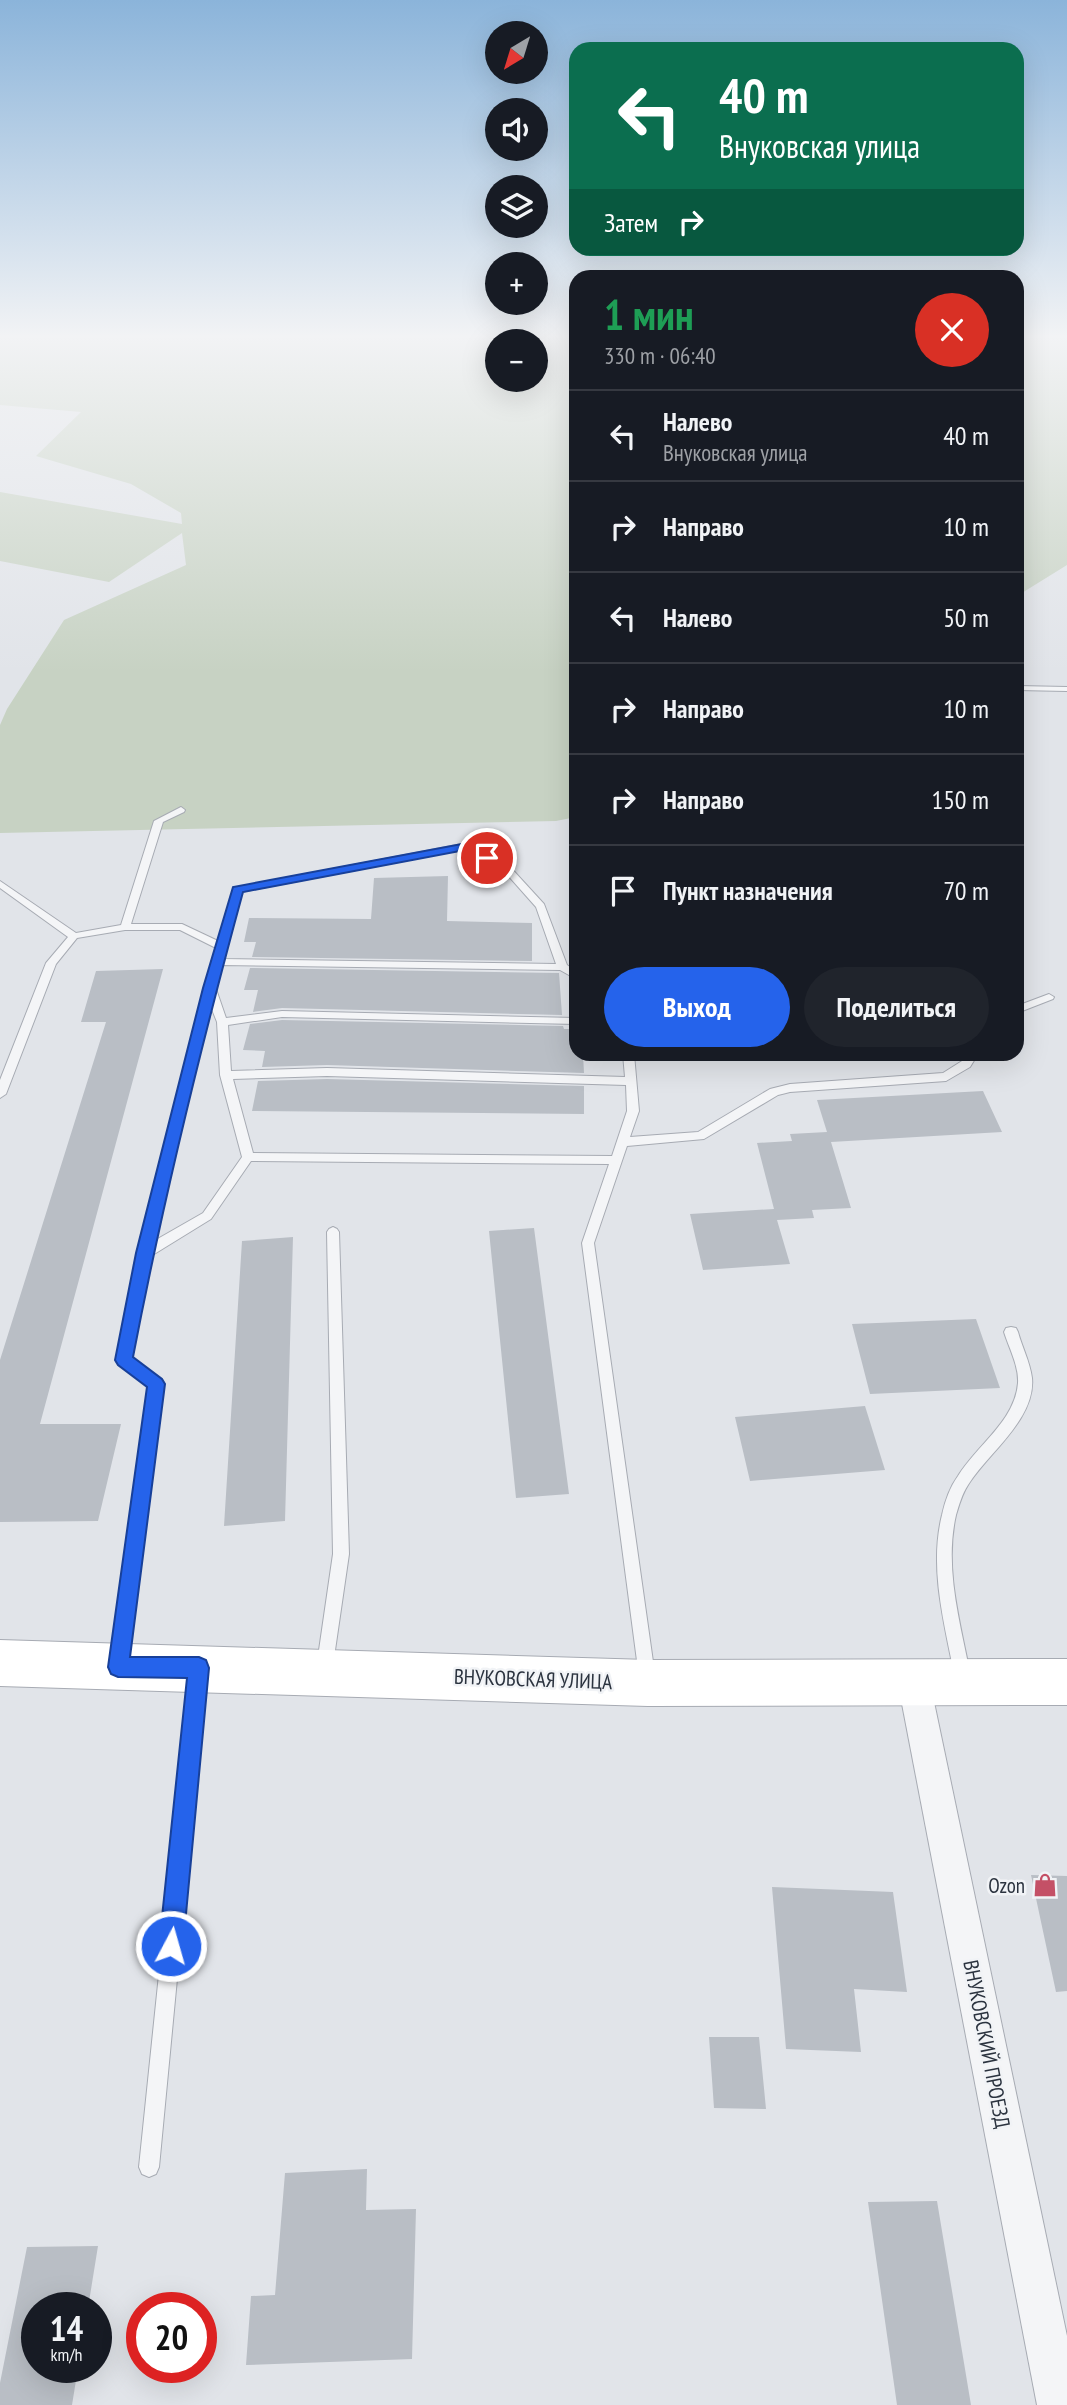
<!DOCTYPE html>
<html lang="ru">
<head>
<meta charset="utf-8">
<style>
	:root { --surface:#171b24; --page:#20242c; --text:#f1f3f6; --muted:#9ea1a6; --line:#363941; --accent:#2563eb }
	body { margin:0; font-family:"PT Sans Narrow",sans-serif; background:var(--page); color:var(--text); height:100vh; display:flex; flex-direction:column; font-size:26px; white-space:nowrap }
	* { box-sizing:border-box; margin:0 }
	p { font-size:23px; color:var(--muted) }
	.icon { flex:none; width:38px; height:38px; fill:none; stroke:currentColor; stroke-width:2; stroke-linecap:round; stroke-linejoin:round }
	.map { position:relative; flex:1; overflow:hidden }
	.sheet { position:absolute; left:569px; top:270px; width:455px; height:791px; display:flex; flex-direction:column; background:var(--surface); border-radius:21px; box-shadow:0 7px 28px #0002 }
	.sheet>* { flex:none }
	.hud { position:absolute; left:569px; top:42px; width:455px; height:214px; border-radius:21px; box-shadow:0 7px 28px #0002; background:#0b6e4f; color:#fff; overflow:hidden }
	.needle { width:46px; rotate:218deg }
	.fabs { position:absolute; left:485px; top:21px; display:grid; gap:14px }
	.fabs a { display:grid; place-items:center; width:63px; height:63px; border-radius:50%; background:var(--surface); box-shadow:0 7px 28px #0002; font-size:35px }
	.speed { position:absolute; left:21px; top:2292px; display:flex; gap:14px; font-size:35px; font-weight:700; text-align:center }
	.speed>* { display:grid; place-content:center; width:91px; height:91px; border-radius:50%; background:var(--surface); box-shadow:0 7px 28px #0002; line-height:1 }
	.speed small { font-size:18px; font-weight:400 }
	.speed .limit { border:10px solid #d22; background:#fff; color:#111 }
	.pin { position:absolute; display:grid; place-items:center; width:60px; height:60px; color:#fff; margin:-30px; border:4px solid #fff; border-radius:50%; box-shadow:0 2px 7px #0007 }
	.me { position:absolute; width:77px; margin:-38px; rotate:6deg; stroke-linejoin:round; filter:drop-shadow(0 0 5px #0008) }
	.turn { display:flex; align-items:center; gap:24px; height:147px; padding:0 35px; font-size:32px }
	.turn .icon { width:91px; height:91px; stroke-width:2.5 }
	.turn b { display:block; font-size:49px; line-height:60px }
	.then { display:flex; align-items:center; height:66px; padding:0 35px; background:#0003; gap:14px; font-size:26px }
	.round { display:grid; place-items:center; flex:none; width:74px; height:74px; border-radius:37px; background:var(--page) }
	.headline { display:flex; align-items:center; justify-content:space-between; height:119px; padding:0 35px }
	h1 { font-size:42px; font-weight:700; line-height:52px; color:#1e9e55 }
	.action { display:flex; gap:14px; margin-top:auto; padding:14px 35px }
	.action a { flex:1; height:80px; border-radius:42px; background:var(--accent); color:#fff; font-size:28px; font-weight:700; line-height:80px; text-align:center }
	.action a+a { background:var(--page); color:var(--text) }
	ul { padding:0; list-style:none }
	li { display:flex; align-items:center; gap:21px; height:91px; padding:0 35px; border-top:2px solid var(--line) }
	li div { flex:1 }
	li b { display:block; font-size:26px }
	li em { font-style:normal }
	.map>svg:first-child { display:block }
	.green { fill:#c7d2c3; fill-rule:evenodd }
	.building { fill:#b9bec5 }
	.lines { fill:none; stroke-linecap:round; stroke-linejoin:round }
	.lane-casing { stroke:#a7abb3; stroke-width:2 }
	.street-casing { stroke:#a7abb3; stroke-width:2 }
	.secondary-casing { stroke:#a7abb3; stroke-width:2 }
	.lane { fill:#f4f5f7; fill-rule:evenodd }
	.street { fill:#f4f5f7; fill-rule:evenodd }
	.secondary { fill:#fff; fill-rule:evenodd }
	.route { fill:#2563eb; stroke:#184099; stroke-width:2 }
	.labels { text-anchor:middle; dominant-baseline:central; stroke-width:5; stroke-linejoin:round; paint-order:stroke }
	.near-street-label { font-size:21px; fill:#2b333f; stroke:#f1f3f6 }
	.near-poi-label { font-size:21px; fill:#2b333f; stroke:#f1f3f6; text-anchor:end }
</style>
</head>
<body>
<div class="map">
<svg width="1067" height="2405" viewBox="0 0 1067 2405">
	<rect width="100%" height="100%" fill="#e1e4e9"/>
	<!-- green -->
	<path class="green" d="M0 337H576V817L556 821 0 833V725L7 709 64 620 186 565 182 533 109 582 0 561V492L182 524 181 513 131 484 36 456 81 412 0 405ZM497 341H536V380H497Z
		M1017 337H1067V565L1017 596Z"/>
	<!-- building -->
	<path class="building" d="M448 876 447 921 532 923V961L252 957 256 942H244L249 918 371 919 374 878Z
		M250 968 559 973 562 1015 282 1008 253 1012 258 990H244Z
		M163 969 40 1424H121L98 1521 0 1522V1360L106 1022H81L96 971Z
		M282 1020 563 1026 564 1029H576V1054H583L584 1073 327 1065 262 1067 265 1051 243 1050 250 1024Z
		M327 1079 584 1086V1114L252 1111 258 1081Z
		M983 1091 1002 1132 831 1142 851 1208 812 1210 814 1218 777 1220 790 1264 703 1270 690 1214 774 1209 757 1143 792 1141 790 1134 827 1132 817 1100Z
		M534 1228 569 1494 516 1498 489 1231Z
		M293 1237 285 1521 224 1526 242 1241Z
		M976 1319 1000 1388 870 1394 852 1324Z
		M865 1406 885 1470 750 1481 735 1417Z
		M1031 1875 1067 1876V1991L1056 1992Z
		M772 1887 893 1892 907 1992 854 1989 861 2052 786 2049Z
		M709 2037H759L766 2109 714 2108Z
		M367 2169 366 2210 416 2209 412 2359 246 2365 251 2296 275 2295 285 2173Z
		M937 2201 971 2405H897L868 2202Z
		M98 2246 88 2308H37V2368H78L72 2405H0V2383L27 2247Z"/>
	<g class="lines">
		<!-- lane casing -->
		<g class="lane-casing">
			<path id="lane" d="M1017 686 1067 687V691L1017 690Z
				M181 807 185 810 184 812 163 822 131 924H182L218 941 234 888 467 843 511 868 544 904 567 965 576 971V979L560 970 222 965 216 989 226 1018 282 1011 576 1018V1024L282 1017 228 1025 231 1071 327 1068 625 1077 623 1054H634L639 1111 630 1137 698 1132 770 1089 790 1084 943 1073 962 1061 967 1054H978L970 1067 946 1081 790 1092 778 1095 704 1139 627 1146 594 1243 655 1676 653 1682 647 1684 641 1682 639 1676 582 1243 609 1164 251 1161 211 1219 151 1256 131 1358 161 1380 163 1384 127 1660 125 1666 119 1668 113 1666 111 1660 149 1386 119 1364 117 1360 139 1253 216 948 180 930H125L77 938 56 964 6 1094 0 1098V1080L46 963 68 937 0 888V881L76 933 121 925 154 821ZM466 849 505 872 536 907 556 964 223 959 241 892ZM211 1007 217 1022 220 1075 242 1157 203 1213 154 1241ZM327 1076 626 1085 627 1111 612 1156 253 1153 233 1079Z
				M1049 994 1054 997 1053 999 1017 1013V1006Z
				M333 1227 337 1229 339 1232 349 1554 333 1664 331 1670 325 1672 319 1670 317 1664 333 1554 327 1232 329 1229Z
				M1011 1327 1016 1328 1018 1332C1022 1347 1030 1362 1032 1378 1036 1419 987 1454 968 1485 962 1494 959 1505 956 1515 944 1567 960 1622 970 1673L968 1679 962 1681 956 1679 954 1673C944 1622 929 1567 942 1515 945 1501 950 1487 958 1476 977 1445 1015 1421 1018 1383 1019 1366 1009 1348 1004 1332L1006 1328Z
				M198 1668 204 1670 206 1676 159 2167 156 2174 149 2177 142 2174 139 2167 190 1676 192 1670Z"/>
		</g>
		<!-- street casing -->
		<g class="street-casing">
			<path id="street" d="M914 1667 926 1672 930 1683 1067 2336V2405H1037L898 1683 902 1672Z"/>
		</g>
		<!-- secondary casing -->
		<g class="secondary-casing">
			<path id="secondary" d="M0 1640 648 1660 1067 1659V1705L648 1706 0 1686Z"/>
		</g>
		<!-- lane -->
		<use href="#lane" class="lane"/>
		<!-- street -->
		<use href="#street" class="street"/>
		<!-- secondary -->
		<use href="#secondary" class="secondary"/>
	</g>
	<!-- sky -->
	<linearGradient id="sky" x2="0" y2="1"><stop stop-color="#8bb4da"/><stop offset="0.5" stop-color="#f2f3f5"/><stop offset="1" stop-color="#f2f3f5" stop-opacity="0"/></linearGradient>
	<rect width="1067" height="673" fill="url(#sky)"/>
	<!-- route -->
	<path class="route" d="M467 843 493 858 483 861 465 850 243 892C201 1046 163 1201 133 1357L162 1379 165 1384 130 1657H199L206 1660 209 1668 183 1946 179 1955 171 1958 162 1955 159 1946 187 1678 118 1677 111 1674 108 1667 147 1387 118 1365 115 1360 136 1253 203 988 233 887Z"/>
	<!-- icons -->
	<defs>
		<g id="shop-bare" transform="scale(1.89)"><path d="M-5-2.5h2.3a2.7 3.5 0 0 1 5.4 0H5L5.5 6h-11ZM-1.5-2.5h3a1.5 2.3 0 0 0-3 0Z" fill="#c45066" stroke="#f1f3f6" stroke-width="2.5" paint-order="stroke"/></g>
	</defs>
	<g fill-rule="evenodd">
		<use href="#shop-bare" x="1045" y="1885"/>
	</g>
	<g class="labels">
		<!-- near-street labels -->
		<g class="near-street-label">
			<text transform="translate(533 1679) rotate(2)">ВНУКОВСКАЯ УЛИЦА</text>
			<text transform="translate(987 2044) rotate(79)">ВНУКОВСКИЙ ПРОЕЗД</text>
		</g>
		<!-- near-poi labels -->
		<g class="near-poi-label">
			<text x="1025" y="1885">Ozon</text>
		</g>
	</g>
</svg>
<div class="fabs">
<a><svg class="needle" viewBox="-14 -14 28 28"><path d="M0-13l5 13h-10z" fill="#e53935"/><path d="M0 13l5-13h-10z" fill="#9ea1a6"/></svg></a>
<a><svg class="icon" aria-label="sound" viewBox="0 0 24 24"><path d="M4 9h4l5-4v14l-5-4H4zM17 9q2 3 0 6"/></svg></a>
<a><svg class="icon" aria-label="layers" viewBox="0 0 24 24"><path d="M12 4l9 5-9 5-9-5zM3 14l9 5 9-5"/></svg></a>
<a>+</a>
<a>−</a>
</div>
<div class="speed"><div>14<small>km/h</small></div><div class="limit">20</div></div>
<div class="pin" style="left:487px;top:858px;background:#d93025"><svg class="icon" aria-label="arrive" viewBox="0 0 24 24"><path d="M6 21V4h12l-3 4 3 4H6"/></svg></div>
<svg class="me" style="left:171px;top:1946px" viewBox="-20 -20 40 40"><circle r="17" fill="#2563eb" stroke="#fff" stroke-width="3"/><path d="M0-11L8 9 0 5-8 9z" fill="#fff"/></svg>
<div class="hud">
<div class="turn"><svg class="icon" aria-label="left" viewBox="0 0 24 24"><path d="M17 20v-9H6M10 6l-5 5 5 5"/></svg><div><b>40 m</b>Внуковская улица</div></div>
<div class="then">Затем<svg class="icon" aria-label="right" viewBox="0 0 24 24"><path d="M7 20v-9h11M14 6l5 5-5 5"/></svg></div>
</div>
<section class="sheet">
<div class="headline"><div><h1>1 мин</h1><p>330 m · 06:40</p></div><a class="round" style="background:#d93025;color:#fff"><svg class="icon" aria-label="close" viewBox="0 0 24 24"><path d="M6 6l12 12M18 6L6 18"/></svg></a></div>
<ul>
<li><svg class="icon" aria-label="left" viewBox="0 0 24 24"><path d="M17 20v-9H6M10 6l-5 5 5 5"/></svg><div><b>Налево</b><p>Внуковская улица</p></div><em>40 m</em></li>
<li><svg class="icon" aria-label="right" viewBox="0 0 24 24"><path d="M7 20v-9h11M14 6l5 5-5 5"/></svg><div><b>Направо</b></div><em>10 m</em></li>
<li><svg class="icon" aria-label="left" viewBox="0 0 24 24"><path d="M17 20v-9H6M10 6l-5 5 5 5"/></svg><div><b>Налево</b></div><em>50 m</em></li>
<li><svg class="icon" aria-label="right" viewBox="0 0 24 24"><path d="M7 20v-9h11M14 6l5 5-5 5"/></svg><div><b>Направо</b></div><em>10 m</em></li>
<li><svg class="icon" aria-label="right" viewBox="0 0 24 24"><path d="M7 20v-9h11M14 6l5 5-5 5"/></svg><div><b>Направо</b></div><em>150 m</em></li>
<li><svg class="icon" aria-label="arrive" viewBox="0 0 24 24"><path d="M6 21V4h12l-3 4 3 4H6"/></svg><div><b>Пункт назначения</b></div><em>70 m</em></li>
</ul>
<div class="action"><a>Выход</a><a>Поделиться</a></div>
</section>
</div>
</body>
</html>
